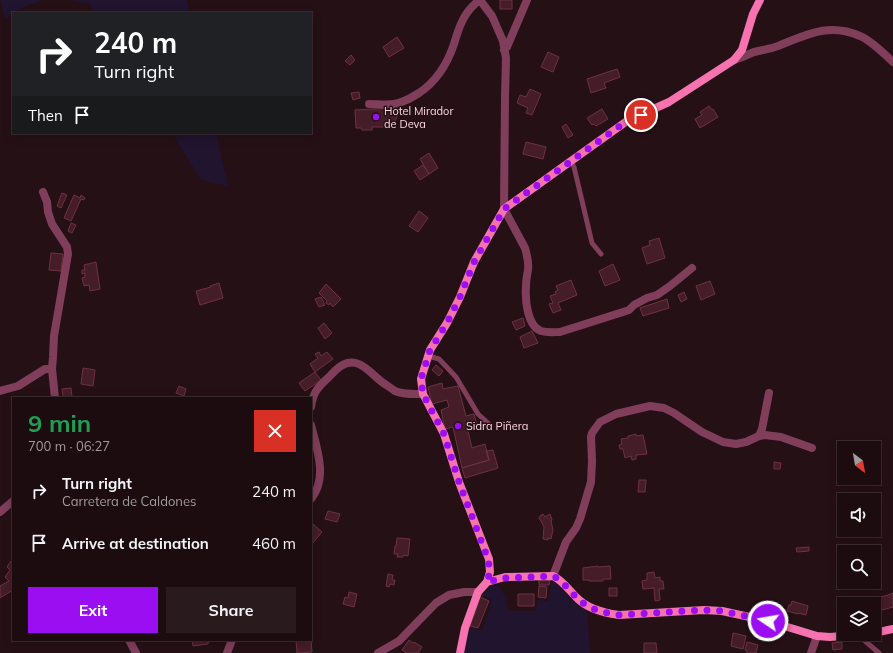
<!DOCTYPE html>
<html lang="en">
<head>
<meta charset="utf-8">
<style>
	:root { --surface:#1c0c10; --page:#291a1e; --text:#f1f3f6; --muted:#a09b9f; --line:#3a2c30; --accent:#9b0ef1 }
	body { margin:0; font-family:Mulish,sans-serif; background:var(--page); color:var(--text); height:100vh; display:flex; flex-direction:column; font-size:15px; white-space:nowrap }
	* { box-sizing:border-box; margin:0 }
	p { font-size:13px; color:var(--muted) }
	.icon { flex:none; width:22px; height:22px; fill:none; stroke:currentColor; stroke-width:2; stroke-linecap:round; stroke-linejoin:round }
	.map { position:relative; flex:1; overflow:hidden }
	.side { position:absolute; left:12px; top:397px; width:300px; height:244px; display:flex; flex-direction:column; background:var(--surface); border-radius:0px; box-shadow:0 2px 10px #0003,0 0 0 1px var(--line) }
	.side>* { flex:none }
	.banner { position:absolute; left:12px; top:12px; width:300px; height:122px; border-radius:0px; box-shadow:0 2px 10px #0003,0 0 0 1px var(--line); background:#202124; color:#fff; overflow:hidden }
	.needle { width:26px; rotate:149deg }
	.controls { position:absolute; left:837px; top:441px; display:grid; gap:8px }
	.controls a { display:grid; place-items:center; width:44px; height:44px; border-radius:0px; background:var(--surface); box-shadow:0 2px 10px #0003,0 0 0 1px var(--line); font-size:20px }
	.pin { position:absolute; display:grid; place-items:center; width:34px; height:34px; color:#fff; margin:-17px; border:2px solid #fff; border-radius:50%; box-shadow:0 1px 4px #0007 }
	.me { position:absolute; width:44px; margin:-22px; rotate:282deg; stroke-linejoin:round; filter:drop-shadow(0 0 3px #0008) }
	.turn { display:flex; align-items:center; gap:14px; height:84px; padding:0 16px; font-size:18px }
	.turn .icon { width:52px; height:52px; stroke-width:2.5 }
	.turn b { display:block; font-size:28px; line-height:34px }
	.then { display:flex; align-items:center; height:38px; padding:0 16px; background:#0003; gap:8px; font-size:15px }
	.round { display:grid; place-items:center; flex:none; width:42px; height:42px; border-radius:0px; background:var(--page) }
	.overview { display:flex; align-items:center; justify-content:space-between; height:68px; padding:0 16px }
	h1 { font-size:24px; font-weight:700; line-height:30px; color:#1e9e55 }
	.action { display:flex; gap:8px; margin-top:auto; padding:8px 16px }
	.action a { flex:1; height:46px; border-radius:0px; background:var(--accent); color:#fff; font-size:16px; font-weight:700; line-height:46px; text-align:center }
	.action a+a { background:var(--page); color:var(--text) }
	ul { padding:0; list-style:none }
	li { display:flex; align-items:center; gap:12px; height:52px; padding:0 16px }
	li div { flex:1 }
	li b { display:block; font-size:15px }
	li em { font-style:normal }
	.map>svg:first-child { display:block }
	.green { fill:#21142e }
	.building { fill:#441d28; stroke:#6f3142 }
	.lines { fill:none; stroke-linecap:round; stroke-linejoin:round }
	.lane { stroke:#813e5b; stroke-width:5 }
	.street { stroke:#813e5b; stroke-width:8 }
	.secondary { stroke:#f773af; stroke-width:8 }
	.route { stroke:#9b0ef1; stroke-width:7; stroke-dasharray:0 12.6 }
	.poi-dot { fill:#9b0ef1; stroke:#251016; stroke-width:1.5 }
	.labels { text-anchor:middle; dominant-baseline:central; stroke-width:3; stroke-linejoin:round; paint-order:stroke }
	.poi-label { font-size:11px; fill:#fdd6e4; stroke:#251016; text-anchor:start }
</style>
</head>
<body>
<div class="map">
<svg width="893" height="653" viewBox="0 0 893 653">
	<rect width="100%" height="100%" fill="#251016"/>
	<!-- green -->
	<path class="green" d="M0 0H43L24 7 5 19Z
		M69 0H187L190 13H94L90 4Z
		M129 133H216L228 186 201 180 174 136H129Z
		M552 580 575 603 587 612 590 653H463L469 627 482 631 492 600 481 595 496 583 504 594 509 611H536L537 600 548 601Z"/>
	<!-- building -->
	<path class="building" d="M500 0H512V9H500Z
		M397 37 404 48 389 57 383 47Z
		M548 52 559 57 553 72 541 67Z
		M351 55 355 60 350 65 345 61Z
		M617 69 620 77 604 83 606 88 591 93 587 79Z
		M530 89 541 94 532 115 526 113 528 108 517 103 520 95 526 97Z
		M359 92 360 98 353 100 351 93Z
		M709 106 712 110 713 109 718 117 700 128 695 119 702 115 700 112Z
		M392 108 400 111 394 123 393 122V124H388V127H372V130H362L361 128H356L355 110Z
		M602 109 608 119 596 126 594 124 592 125 587 118Z
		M566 124 573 135 568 138 562 127Z
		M526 142 546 147 543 159 523 154Z
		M429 153 438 168 429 174 420 159Z
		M423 165 429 174 420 180 414 171Z
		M62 193 67 195 61 208 57 206Z
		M74 195 80 198 81 195 85 198 84 200 81 199 71 221 64 218Z
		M419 211 428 218 418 232 409 226Z
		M71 223 76 225 72 233 68 231Z
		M659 238 665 258 647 264 642 248 650 245 649 241Z
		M51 253 63 254 61 271 49 270Z
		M96 262 100 289 90 291 89 285 84 286 82 278 85 277V273L82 274V270H85L84 265Z
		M613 264 620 280 605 286 599 271Z
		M571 280 577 295 558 303 561 310 553 313 549 304 553 303 550 296 556 294 555 292 558 290 556 286Z
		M710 281 715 294 701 300 696 286Z
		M219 283 223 298 200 305 196 291 211 287 210 286Z
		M326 284 341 299 333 307 330 303 329 305 326 303 327 301 319 293Z
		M684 292 687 299 681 302 678 295Z
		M321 297 325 305 319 307 315 299Z
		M667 299 669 308 643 316 640 308Z
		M523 318 525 326 516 330 512 322Z
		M324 323 332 333 325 339 318 328Z
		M532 331 538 343 524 348 520 337Z
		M319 352 321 356 327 352 333 359 315 372 310 364 318 358 315 354Z
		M436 365 443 371 439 376 432 370Z
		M83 368 95 370 93 386 81 384Z
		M315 372 321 380 305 391 299 383Z
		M442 383 443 389 458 386 466 416 474 414 477 425 467 427 472 448 485 444 489 460 462 468 453 427 445 429 441 410 449 407 447 400 432 404 428 387Z
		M179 386 186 389 184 396 176 393Z
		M71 388 72 397H63L62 389Z
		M636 434V436L643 435 647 454 636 455V459L632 460 631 456 625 458 623 449H620L619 445 622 444 621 439 628 438V436Z
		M493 450 498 468 465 478 462 468 489 460 486 451Z
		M774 462 781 463 780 469H774Z
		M639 480H646L645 492H638Z
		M328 511 340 514 337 522 325 519Z
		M543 514 545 517 550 514 552 520 551 521 553 530 551 539 548 538V540L543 539 544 527 541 521 539 518 540 516Z
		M313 524 322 532 311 545V527Z
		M397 538 410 539 408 556 403 555V557H397L398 554H394L395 546H396Z
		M809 547V551L797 552 796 548Z
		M11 561 13 562V590L0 598V586L9 581 5 577 10 570 7 567Z
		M598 566V567L610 566 611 579H603V581H589V580H583V568Z
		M654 572 655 578 660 577V581H663L664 589H659L660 600 655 601 654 588 643 589 642 581 647 580V573Z
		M388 574 393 575 392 580H395L394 585 390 584 389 587 386 586Z
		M539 580H550L549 585H539Z
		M539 586 547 587 546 598 538 597Z
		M609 588H617V596H609Z
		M349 592 357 594 354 607 343 604 345 597 348 598Z
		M893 593V607L882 610 880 605H879L877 598 888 595Z
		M518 594H534V606H518Z
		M480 597 489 601 478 628 470 626Z
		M792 601 808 606 806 615 798 613V614L787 611 789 605H791Z
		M733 633 746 636 743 649 731 646Z
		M190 640H214V641L208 642V644L193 646 192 640Z
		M296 640H311L312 652 297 653Z
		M409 640 413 643 414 642 422 647 418 653H406L402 650Z
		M747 642 758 645 756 653H747V651L745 650Z
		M842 642V649L833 650 832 643Z
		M644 643H656L657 653H644Z"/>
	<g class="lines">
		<!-- lane -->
		<path class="lane" d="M571 161 574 167 592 243 601 254
			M428 356 439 359 456 377 478 414 489 424
			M858 635 879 653"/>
		<!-- street -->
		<path class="street" d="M480 0 492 16 503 41 506 58 505 97 504 209 525 248C527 255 529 263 528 270 527 275 526 281 526 286 525 299 527 326 541 331 548 333 554 332 560 332L623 312 629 310 634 305 647 298 657 295 670 286 692 268
			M504 50 507 47 527 0
			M734 60C742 58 747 55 754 52 762 50 770 49 778 46 806 35 829 22 860 36 872 41 883 53 893 62
			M369 104C377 104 386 105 394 104 403 103 411 98 419 93 437 81 447 65 454 44 459 27 464 11 480 0
			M43 192 47 202 48 212 52 224 67 247 68 254 54 336 53 357 52 369 55 398
			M0 391 18 386 45 369H52
			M311 407C313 392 318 387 329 377 333 373 336 369 341 366 358 355 370 373 382 382 386 385 391 388 395 391 404 395 414 394 423 394
			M311 425C317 449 328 478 311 499
			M759 436 762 429 769 393
			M0 512 13 501
			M553 576 566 542 576 528 580 519 591 482 592 461 591 437 592 433 600 422 616 414 650 406 664 408 674 413 702 432 723 442 736 444 746 442 759 436 765 435 781 437 812 448
			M129 640 136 653
			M227 653 232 640
			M378 653 399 641 436 603 449 595 464 592H478
			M811 653 817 636"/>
		<!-- secondary -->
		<path class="secondary" d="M487 582 505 577 553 576C562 580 569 590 576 597 587 609 604 613 619 615L704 610 722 611 768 621 817 636 830 637 869 634
			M874 633 893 629
			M460 653 465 628 478 592 487 582 490 572 489 559 459 482 444 434 423 394 421 379 430 350 447 323 460 297 474 262 504 209 571 161 627 121 669 102 734 60 742 50 753 14 760 0"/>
	</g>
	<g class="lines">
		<!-- route -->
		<path class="route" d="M641 115 627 121 571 161 504 209 474 262 460 297 447 323 430 350 421 379 423 394 444 434 459 482 488 559 490 572 487 582 505 578 553 576C562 580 569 590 576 597 587 609 604 613 619 615L704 610 722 611 768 621"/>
	</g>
	<!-- markers -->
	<g class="poi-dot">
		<circle cx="376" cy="117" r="4"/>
		<circle cx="458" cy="426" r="4"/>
	</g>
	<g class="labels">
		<!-- poi labels -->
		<g class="poi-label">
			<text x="384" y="111">Hotel Mirador<tspan x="384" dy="13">de Deva</tspan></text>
			<text x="466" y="426">Sidra Piñera</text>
		</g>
	</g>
</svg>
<div class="controls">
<a><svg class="needle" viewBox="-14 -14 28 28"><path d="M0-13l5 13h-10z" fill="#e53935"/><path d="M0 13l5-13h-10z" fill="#a09b9f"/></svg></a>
<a><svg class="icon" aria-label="sound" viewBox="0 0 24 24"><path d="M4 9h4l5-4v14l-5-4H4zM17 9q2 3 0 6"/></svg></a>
<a><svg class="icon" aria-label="search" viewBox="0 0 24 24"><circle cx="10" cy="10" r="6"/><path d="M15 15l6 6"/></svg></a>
<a><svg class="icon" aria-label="layers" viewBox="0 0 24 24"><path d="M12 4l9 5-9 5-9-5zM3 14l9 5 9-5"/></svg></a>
</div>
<div class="pin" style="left:641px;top:115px;background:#d93025"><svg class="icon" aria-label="arrive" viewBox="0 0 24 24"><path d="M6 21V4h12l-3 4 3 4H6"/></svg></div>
<svg class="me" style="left:768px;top:621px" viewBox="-20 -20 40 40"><circle r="17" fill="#9b0ef1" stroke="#fff" stroke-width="3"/><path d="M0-11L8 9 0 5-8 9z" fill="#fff"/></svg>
<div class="banner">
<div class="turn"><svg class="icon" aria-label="right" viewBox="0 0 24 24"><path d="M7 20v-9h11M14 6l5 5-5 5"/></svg><div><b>240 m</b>Turn right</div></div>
<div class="then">Then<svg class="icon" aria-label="arrive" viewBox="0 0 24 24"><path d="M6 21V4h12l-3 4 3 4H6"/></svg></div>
</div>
<section class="side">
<div class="overview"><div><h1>9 min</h1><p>700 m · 06:27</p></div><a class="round" style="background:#d93025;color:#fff"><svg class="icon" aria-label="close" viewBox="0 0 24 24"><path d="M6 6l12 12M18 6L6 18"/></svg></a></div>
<ul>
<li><svg class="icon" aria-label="right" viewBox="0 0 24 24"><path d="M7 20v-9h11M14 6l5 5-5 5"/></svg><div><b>Turn right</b><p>Carretera de Caldones</p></div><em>240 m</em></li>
<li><svg class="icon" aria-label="arrive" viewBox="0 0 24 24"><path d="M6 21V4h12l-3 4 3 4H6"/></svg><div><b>Arrive at destination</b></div><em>460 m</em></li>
</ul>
<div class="action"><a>Exit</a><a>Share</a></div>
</section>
</div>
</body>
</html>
